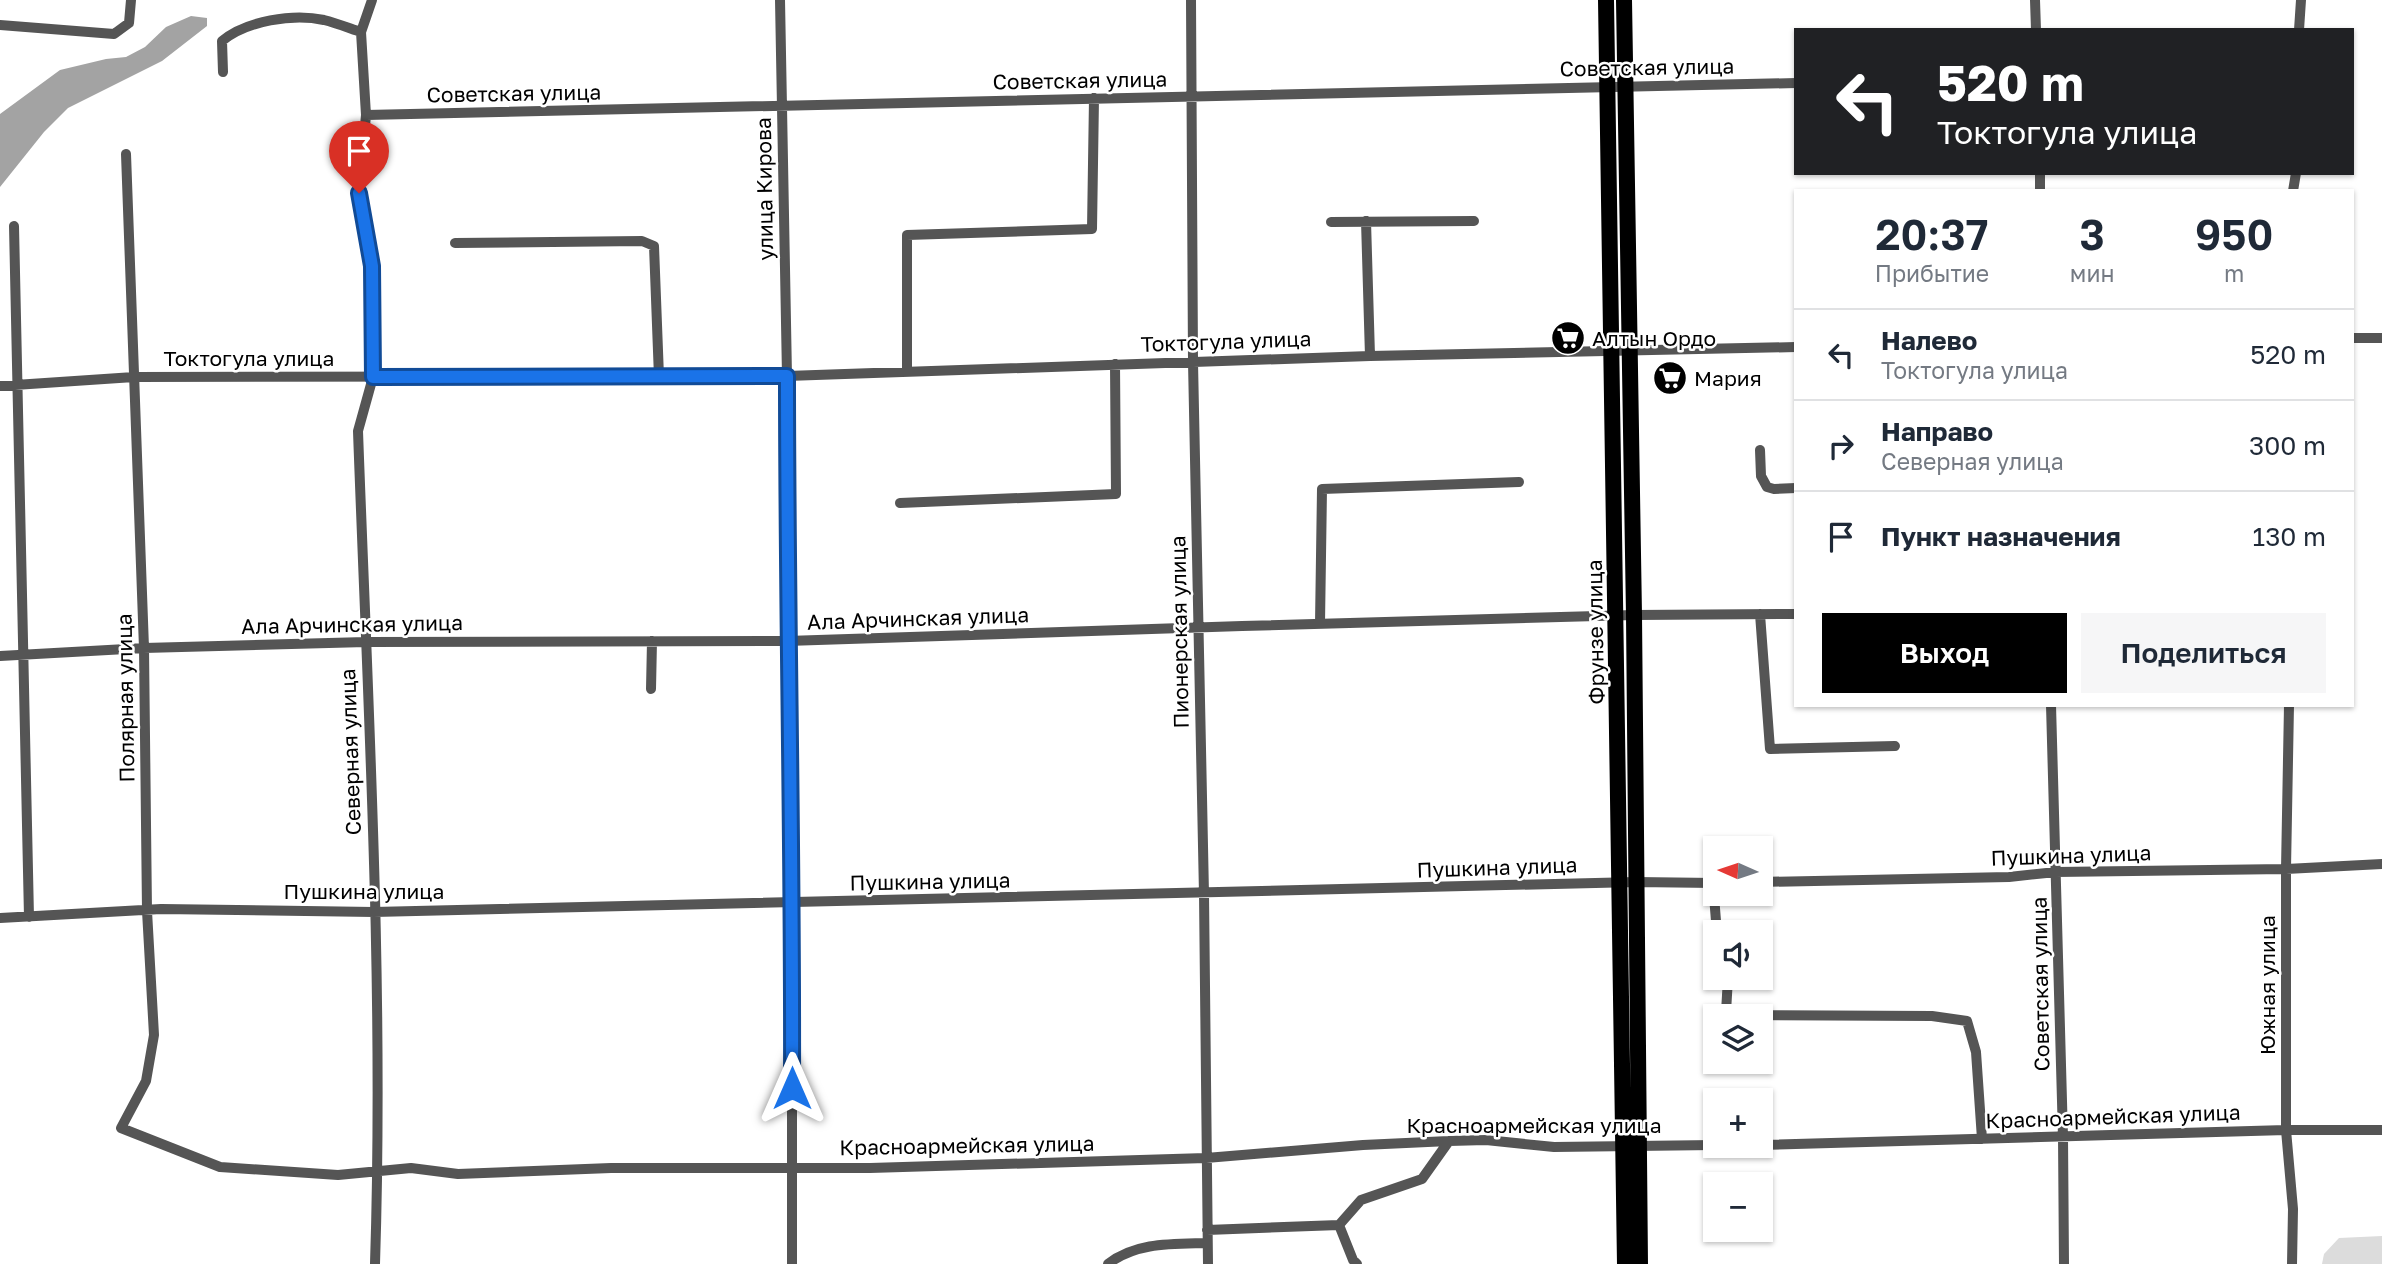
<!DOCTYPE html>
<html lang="ru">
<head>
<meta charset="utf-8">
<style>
	:root { --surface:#fff; --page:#f6f6f7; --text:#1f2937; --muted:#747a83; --line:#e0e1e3; --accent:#000 }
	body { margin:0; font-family:"Golos Text",sans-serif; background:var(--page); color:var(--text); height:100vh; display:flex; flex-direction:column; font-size:26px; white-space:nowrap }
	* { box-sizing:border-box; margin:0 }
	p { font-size:23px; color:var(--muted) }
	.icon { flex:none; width:38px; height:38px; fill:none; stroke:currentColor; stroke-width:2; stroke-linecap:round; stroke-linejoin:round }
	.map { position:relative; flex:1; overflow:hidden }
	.panel { position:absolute; left:1794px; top:189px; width:560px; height:518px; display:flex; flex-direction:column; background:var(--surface); border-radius:0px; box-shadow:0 2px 5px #0004 }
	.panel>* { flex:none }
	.guide { position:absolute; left:1794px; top:28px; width:560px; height:147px; border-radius:0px; box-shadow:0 2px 5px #0004; background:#202124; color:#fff; overflow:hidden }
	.needle { width:46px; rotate:273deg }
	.fabs { position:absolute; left:1703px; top:836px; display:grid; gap:14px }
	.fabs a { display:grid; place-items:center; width:70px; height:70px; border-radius:0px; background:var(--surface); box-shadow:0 2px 5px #0004; font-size:35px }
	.pin { position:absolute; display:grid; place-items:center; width:60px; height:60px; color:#fff; margin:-72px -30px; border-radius:50% 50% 50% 0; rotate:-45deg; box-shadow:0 0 7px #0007 }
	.pin .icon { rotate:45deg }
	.me { position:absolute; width:77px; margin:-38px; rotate:0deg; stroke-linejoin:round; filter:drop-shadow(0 0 5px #0008) }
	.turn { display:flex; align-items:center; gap:24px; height:147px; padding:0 28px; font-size:32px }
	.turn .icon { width:91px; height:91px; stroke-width:2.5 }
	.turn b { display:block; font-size:49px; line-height:60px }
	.eta { display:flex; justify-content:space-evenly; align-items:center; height:119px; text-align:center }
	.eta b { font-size:42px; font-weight:600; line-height:49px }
	.action { display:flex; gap:14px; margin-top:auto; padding:14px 28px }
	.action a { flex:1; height:80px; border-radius:0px; background:var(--accent); color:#fff; font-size:28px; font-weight:600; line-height:80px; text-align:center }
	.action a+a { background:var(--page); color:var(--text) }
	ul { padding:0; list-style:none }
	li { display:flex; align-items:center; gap:21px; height:91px; padding:0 28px; border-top:2px solid var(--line) }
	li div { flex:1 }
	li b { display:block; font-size:26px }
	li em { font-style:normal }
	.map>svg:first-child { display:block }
	.green { fill:#dcdcdc }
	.water { fill:#a3a3a3 }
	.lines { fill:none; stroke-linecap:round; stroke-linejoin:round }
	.street { stroke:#555; stroke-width:10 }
	.primary { stroke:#000; stroke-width:16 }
	.route-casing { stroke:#114b97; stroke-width:18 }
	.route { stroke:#1a73e8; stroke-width:12 }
	.labels { text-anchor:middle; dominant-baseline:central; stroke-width:5; stroke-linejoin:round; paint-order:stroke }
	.street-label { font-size:21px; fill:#000; stroke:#fff }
	.poi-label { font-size:21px; fill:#000; stroke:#fff; text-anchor:start }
</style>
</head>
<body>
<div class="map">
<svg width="2382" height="1264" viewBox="0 0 2382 1264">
	<rect width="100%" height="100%" fill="#fff"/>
	<!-- green -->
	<path class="green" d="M2382 1236V1264H2322L2324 1254 2339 1238Z"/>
	<!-- water -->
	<path class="water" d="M191 16 207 18V26L162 61 68 108 44 132 0 187V114L60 70 106 59 126 57 145 47 166 27Z"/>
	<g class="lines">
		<!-- street -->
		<path class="street" d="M372 0 361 32 366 115 359 193 372 266 373 377 358 431C368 708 384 987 375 1264
			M780 0 787 376V641L792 903V1264
			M1191 0 1193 362 1204 894 1208 1264
			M2035 0 2036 30
			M0 25 114 34 129 23 131 0
			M2299 30 2301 0
			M223 72 222 41C246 21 293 13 324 20 336 23 349 28 361 32
			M366 115 1796 83
			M126 154 144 648 147 911 154 1035 146 1081 121 1128 220 1167 338 1175 411 1168 458 1174 611 1168H870L1206 1158 1363 1145 1449 1141 1486 1140 1554 1147 1715 1145
			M2040 173V191
			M2293 191 2296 173
			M1366 221 1370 356
			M1331 222 1474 221
			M14 226 29 917
			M455 243 642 241 654 246 659 377
			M2352 338H2382
			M907 372V235L1092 229 1094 98
			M0 386 134 377 787 376 1370 356 1796 347
			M1760 450 1761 476 1767 487 1774 489 1796 488
			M900 503 1116 494 1115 364
			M1760 614 1770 749 1895 746
			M1320 624 1322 489 1519 482
			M0 656 144 648 366 642 787 641 1242 626 1634 615 1796 614
			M651 689 652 641
			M2051 705 2063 1137 2064 1264
			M2289 705 2286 869V1130L2293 1209 2292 1264
			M1760 882 2009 877 2056 872 2286 869 2382 864
			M1713 883 1716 921 1720 933
			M0 918 161 909 374 912 1636 882 1715 883
			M1728 978 1726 1012 1740 1015 1932 1016 1967 1021 1976 1052 1982 1139
			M1760 1145 2286 1130H2382
			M1339 1225 1353 1260 1357 1264
			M1207 1230 1339 1225 1361 1200 1422 1179 1449 1141
			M1108 1264C1136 1242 1173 1244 1207 1243"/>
		<!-- primary -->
		<path class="primary" d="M1606 0 1625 1264
			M1624 0 1634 615 1640 1264"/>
	</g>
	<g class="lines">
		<!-- route casing -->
		<g class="route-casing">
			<path id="route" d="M359 193 372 266 373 377 787 376C787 614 793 851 792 1088"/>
		</g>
		<!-- route -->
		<use href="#route" class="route"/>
	</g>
	<!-- icons -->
	<defs>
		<g id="supermarket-disc" transform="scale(1.75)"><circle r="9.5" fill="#000" stroke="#fff"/><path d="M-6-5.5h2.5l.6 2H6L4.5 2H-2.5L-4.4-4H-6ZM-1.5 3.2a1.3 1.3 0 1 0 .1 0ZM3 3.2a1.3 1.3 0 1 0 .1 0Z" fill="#fff"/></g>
	</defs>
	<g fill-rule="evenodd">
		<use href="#supermarket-disc" x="1568" y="338"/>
		<use href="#supermarket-disc" x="1670" y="378"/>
	</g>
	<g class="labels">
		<!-- street labels -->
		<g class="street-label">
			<text transform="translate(1647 67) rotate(-1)">Советская улица</text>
			<text transform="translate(1080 80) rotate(-1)">Советская улица</text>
			<text transform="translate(514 93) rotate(-1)">Советская улица</text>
			<text transform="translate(764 189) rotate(-91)">улица Кирова</text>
			<text transform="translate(1226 341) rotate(-2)">Токтогула улица</text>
			<text x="249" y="358">Токтогула улица</text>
			<text transform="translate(918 618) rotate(-2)">Ала Арчинская улица</text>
			<text transform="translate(352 624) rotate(-1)">Ала Арчинская улица</text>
			<text transform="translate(1179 632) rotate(-91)">Пионерская улица</text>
			<text transform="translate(1595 632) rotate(-91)">Фрунзе улица</text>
			<text transform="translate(125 698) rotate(-91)">Полярная улица</text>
			<text transform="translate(350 752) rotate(-92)">Северная улица</text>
			<text transform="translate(2071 855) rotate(-2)">Пушкина улица</text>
			<text transform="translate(1497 867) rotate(-2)">Пушкина улица</text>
			<text transform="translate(930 881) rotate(-1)">Пушкина улица</text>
			<text x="364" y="891">Пушкина улица</text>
			<text transform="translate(2040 984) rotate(-91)">Советская улица</text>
			<text transform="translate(2267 985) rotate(-90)">Южная улица</text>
			<text transform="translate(2113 1116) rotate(-2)">Красноармейская улица</text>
			<text x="1534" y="1125">Красноармейская улица</text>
			<text transform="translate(967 1145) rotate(-1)">Красноармейская улица</text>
		</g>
		<!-- poi labels -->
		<g class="poi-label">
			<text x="1592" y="338">Алтын Ордо</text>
			<text x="1694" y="378">Мария</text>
		</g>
	</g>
</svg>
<div class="fabs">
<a><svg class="needle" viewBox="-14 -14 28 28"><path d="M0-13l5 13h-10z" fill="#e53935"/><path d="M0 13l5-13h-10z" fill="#747a83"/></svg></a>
<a><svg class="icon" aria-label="sound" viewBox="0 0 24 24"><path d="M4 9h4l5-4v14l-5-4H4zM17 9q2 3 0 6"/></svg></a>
<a><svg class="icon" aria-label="layers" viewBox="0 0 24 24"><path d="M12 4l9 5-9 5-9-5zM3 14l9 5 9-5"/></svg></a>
<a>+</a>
<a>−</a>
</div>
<div class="pin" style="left:359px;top:193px;background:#d93025"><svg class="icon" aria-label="arrive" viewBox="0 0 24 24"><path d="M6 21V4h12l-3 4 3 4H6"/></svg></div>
<svg class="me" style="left:792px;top:1088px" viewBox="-20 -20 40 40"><path d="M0-17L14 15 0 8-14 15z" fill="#1a73e8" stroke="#fff" stroke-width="4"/></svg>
<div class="guide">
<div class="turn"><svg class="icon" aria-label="left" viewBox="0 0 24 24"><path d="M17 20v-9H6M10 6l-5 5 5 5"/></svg><div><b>520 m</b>Токтогула улица</div></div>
</div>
<section class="panel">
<div class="eta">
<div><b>20:37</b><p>Прибытие</p></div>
<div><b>3</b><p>мин</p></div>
<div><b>950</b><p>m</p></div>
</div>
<ul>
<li><svg class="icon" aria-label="left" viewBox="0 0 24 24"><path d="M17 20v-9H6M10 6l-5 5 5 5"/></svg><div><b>Налево</b><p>Токтогула улица</p></div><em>520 m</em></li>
<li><svg class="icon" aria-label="right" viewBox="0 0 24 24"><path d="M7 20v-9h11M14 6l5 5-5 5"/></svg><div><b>Направо</b><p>Северная улица</p></div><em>300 m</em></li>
<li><svg class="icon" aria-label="arrive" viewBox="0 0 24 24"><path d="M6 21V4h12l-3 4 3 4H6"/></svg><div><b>Пункт назначения</b></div><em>130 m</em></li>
</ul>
<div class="action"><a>Выход</a><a>Поделиться</a></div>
</section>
</div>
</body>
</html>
